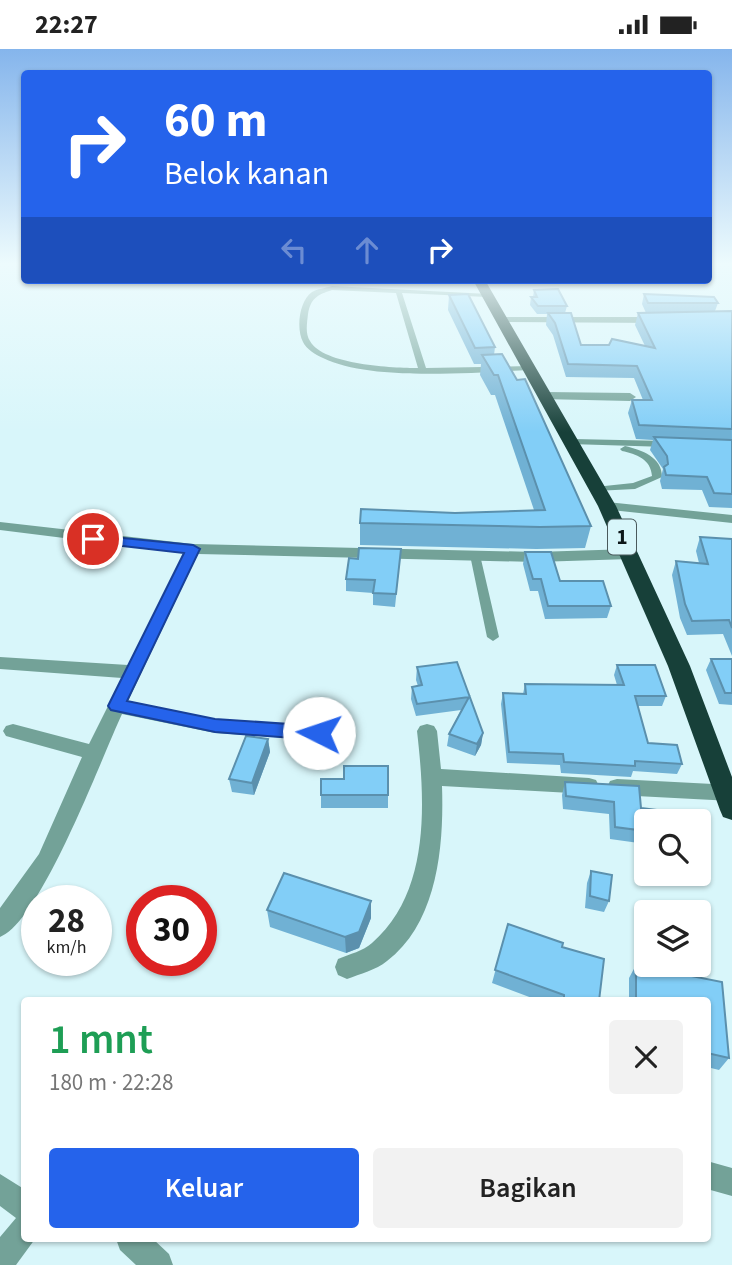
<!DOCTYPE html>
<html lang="id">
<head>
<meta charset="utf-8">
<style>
	:root { --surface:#fff; --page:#f2f2f2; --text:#222; --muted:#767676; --accent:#2563eb }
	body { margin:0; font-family:"Source Sans 3",sans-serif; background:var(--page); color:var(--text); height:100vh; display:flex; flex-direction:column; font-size:26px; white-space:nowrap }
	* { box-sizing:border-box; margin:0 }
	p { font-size:23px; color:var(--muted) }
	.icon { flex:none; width:38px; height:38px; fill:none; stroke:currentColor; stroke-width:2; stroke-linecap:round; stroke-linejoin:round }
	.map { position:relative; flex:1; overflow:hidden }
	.panel { position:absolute; left:21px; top:948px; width:690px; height:245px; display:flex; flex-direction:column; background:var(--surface); border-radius:7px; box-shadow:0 2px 5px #0004 }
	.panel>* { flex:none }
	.hud { position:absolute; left:21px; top:21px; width:691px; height:214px; border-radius:7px; box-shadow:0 2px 5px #0004; background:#2563eb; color:#fff; overflow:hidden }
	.controls { position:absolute; left:634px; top:760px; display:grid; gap:14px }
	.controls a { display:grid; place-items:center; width:77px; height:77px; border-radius:7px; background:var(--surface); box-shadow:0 2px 5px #0004; font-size:35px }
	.speed { position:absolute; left:21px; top:836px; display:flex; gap:14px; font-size:35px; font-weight:700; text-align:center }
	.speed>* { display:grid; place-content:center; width:91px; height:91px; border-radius:50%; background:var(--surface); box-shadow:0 2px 5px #0004; line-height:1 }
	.speed small { font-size:18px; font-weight:400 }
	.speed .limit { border:10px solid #d22; background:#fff; color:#111 }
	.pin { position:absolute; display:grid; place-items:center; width:60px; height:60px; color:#fff; margin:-30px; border:4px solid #fff; border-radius:50%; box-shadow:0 2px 7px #0007 }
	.me { position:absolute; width:77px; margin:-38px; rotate:274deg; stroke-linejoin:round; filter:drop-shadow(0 0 5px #0008) }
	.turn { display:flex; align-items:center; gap:24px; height:147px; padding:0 28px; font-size:32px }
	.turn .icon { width:91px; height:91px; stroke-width:2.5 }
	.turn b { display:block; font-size:49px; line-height:60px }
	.lanes { display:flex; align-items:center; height:66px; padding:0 28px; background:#0003; justify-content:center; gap:35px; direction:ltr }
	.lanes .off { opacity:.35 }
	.round { display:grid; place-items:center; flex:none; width:74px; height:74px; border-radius:7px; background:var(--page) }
	.overview { display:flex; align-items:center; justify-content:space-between; height:119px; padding:0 28px }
	h1 { font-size:42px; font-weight:600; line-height:52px; color:#1e9e55 }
	.button { display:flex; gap:14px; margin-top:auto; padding:14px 28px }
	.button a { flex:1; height:80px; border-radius:7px; background:var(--accent); color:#fff; font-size:28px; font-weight:600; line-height:80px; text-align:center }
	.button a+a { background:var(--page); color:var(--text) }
	.status { display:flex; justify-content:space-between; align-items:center; height:49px; padding:0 35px; background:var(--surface); direction:ltr }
	.status svg { height:19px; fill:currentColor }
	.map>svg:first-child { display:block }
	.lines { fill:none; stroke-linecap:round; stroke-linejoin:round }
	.lane { fill:#73a298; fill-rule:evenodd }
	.street { fill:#73a298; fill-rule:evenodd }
	.highway { fill:#174039; fill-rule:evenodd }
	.wall { fill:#70b1d4 }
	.shaded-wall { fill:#5b90ad }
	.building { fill:#82cef7; stroke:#5b90ad; stroke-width:2 }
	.route { fill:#2563eb; stroke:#184099; stroke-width:2 }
	.labels { text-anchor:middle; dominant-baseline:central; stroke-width:6; stroke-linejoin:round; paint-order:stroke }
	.shield { fill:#d8f6fa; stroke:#4a5a5c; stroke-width:2 }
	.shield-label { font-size:21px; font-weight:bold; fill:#0d1719 }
</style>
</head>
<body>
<div class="status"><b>22:27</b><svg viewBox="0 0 49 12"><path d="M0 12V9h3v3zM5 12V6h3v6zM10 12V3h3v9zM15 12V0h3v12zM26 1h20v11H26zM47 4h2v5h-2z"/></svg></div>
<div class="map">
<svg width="732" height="1216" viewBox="0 0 732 1216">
	<rect width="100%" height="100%" fill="#d8f6fa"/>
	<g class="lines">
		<!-- lane -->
		<path class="lane" d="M332 237 489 245 490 246 487 248 402 244 426 319 530 317 534 319 530 321C475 323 372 333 323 309 316 306 306 300 303 293 296 280 299 252 312 243 317 240 326 239 332 237ZM332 241 396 244 418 319C394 319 323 316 310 292 305 285 307 274 308 265 311 249 317 246 332 241Z
			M573 390 667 392 672 395 667 398 570 395 568 393Z
			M625 397C642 401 662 408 662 428L635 440 595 442V438L633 434 652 427C651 410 636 405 622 402L620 400Z
			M475 503 480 506 499 588 493 592 487 588 470 506Z"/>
		<!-- street -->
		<path class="street" d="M502 268H660L665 271 660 274 498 273V269Z
			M546 343 630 344 636 348 630 352 542 350 540 347Z
			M607 453 732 466V474L602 460 600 457Z
			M0 473 193 495 536 503 630 500 638 505 630 510 536 513 198 505 128 652 215 670 319 677 326 679 329 684 326 689 319 691 215 684 122 665C101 710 41 872 0 888V859L39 805 82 708 6 687 3 682 6 677 13 675 89 695 122 629 0 620V608L128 616 184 504 0 481Z
			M427 675 434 677 437 682 441 720 589 729 596 731 599 737 596 743 589 745 442 737C444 796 438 873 387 912 376 921 360 925 347 930L338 926 335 918 338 910C350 905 363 902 372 894 431 843 425 752 417 682L420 677Z
			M617 730 732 736V752L617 746 610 744 607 738 610 732Z
			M707 1112 732 1119V1147L707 1140Z
			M0 1125 24 1140V1190H35L16 1216H0V1188L16 1169 0 1157Z
			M116 1190H153L169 1205 173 1216H136L120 1201Z"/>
		<!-- highway -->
		<path class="highway" d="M473 231H485L616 457 690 617 732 728V771L723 768 720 761 668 617 598 457Z"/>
	</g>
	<!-- wall -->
	<path class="wall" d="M534 241 567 257 565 264 581 296 645 297 635 276 638 264H646L642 255 644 245 718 254 715 262H732V459L709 458 702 441 662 440 660 432 663 420 650 401 653 391 636 390 628 364 632 351H643L634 329 566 328 553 286 546 276 547 265H537L530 256 531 248H533Z
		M449 246 495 298 494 306 591 477 585 499 536 500 360 496V474L455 464 534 461 495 346H491L480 326 481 315H474L448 261Z
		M700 488 732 490V607L723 585 687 586 680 569 672 526 676 512 699 514 696 502Z
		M401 500 395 558 373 556V544L346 542V530L358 510Z
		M525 503 560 532 611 557 607 569 545 570 538 542H530L523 515Z
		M711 610H732V656L719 655 706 621Z
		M457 613 483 684 481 696 475 707 447 697 449 685 461 661 416 667 411 650 412 638 418 637 416 631 417 618Z
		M617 616 666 647 662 657H638L648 694 682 715 677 725 633 722 631 728 561 724 560 716 507 714 501 655 503 644 523 645 525 635 617 636 614 626Z
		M268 690 270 703 254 746 232 743 229 730Z
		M565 733 641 759 646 772V795L610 790 609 765 563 760 562 746Z
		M321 746H388V759H321Z
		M591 822 609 852 604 863 585 859 587 834Z
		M371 852V869L359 899 346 904 270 878 267 861Z
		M508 875 562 898 599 952H601H540L492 934Z
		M636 916 722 933 729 1009 719 1021 707 1018V952H629V929Z"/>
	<!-- shaded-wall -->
	<path class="shaded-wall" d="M483 684 481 696 475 707 477 695Z
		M268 690 270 703 254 746 252 734Z
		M371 852V869L359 899 346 904 345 888Z"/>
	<!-- building -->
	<path class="building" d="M558 240 567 257H538L531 248H537L534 241Z
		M468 245 495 298 475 299 449 246Z
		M644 245 714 248 718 254H648Z
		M732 262V380L639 376 632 351H652L637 317 568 315 555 274 548 264H571L581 296H609L612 290 655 299 638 264Z
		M502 305 517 331 525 330 591 477 540 478 360 474 361 460 455 464 545 461 498 326H494L482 306Z
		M654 388 732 391V445L714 444 707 428 666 426 664 418 668 415 667 407Z
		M700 488 732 490V579L729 571 692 572 685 555 676 512 708 515Z
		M359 499 401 500 396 545 373 544 375 531 346 530 349 509 358 510Z
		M525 503H551L560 532H603L611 557H548L541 530H533Z
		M711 610H732V644H725Z
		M457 613 483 684 477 695 449 685 469 648 417 655 412 638 422 636 417 618Z
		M617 616H655L666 647H635L648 694 677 696 682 715 635 712V717L564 713 563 705 509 703 503 644 526 645 525 635 624 636Z
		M246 687 268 690 252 734 229 730Z
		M344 717H388V746H321V730H344Z
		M565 733 639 737 641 759 656 761 657 772H646V782L615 778 614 753 566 747Z
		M591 822 612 826 609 852 590 847Z
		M284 824 371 852 359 883 345 888 267 861Z
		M508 875 563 894 562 898 604 910 599 952H601H564V946L495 921Z
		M636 916 722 933 729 1009 707 1004V952H636Z"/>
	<!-- sky -->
	<linearGradient id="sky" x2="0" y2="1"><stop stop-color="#85b5ec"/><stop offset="0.56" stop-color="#edfbfd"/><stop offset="1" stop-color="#edfbfd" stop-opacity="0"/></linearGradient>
	<rect width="732" height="383" fill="url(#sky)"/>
	<!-- route -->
	<path class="route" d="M93 486 193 496 200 500 127 652 215 670 319 677 325 679 327 684 325 689 319 691 215 683 111 661 108 657 184 504 88 493V487Z"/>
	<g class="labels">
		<!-- shield labels -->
		<rect class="shield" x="608" y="470.5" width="28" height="35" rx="5"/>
		<g class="shield-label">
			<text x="622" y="488">1</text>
		</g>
	</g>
</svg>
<div class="controls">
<a><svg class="icon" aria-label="search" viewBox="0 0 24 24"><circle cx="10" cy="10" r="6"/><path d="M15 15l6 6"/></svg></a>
<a><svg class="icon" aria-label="layers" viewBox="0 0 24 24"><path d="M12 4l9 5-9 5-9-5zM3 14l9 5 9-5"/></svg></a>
</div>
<div class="speed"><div>28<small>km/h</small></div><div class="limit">30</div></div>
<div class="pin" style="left:93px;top:490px;background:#d93025"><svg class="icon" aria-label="arrive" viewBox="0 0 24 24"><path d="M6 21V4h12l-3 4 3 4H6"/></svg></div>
<svg class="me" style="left:319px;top:684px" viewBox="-20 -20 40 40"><circle r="19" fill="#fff"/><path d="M0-13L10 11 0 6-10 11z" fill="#2563eb"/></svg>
<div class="hud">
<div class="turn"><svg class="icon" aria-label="right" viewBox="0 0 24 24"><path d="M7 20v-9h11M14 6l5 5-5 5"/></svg><div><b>60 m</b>Belok kanan</div></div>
<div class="lanes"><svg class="icon off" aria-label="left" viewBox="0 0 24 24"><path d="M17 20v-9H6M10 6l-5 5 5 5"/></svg><svg class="icon off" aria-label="ahead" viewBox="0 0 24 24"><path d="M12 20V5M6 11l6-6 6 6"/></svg><svg class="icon" aria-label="right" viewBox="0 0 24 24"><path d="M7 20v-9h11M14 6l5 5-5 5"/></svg></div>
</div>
<section class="panel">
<div class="overview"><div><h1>1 mnt</h1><p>180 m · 22:28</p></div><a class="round"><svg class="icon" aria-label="close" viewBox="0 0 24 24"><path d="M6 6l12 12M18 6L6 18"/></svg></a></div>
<div class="button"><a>Keluar</a><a>Bagikan</a></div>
</section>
</div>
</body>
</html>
